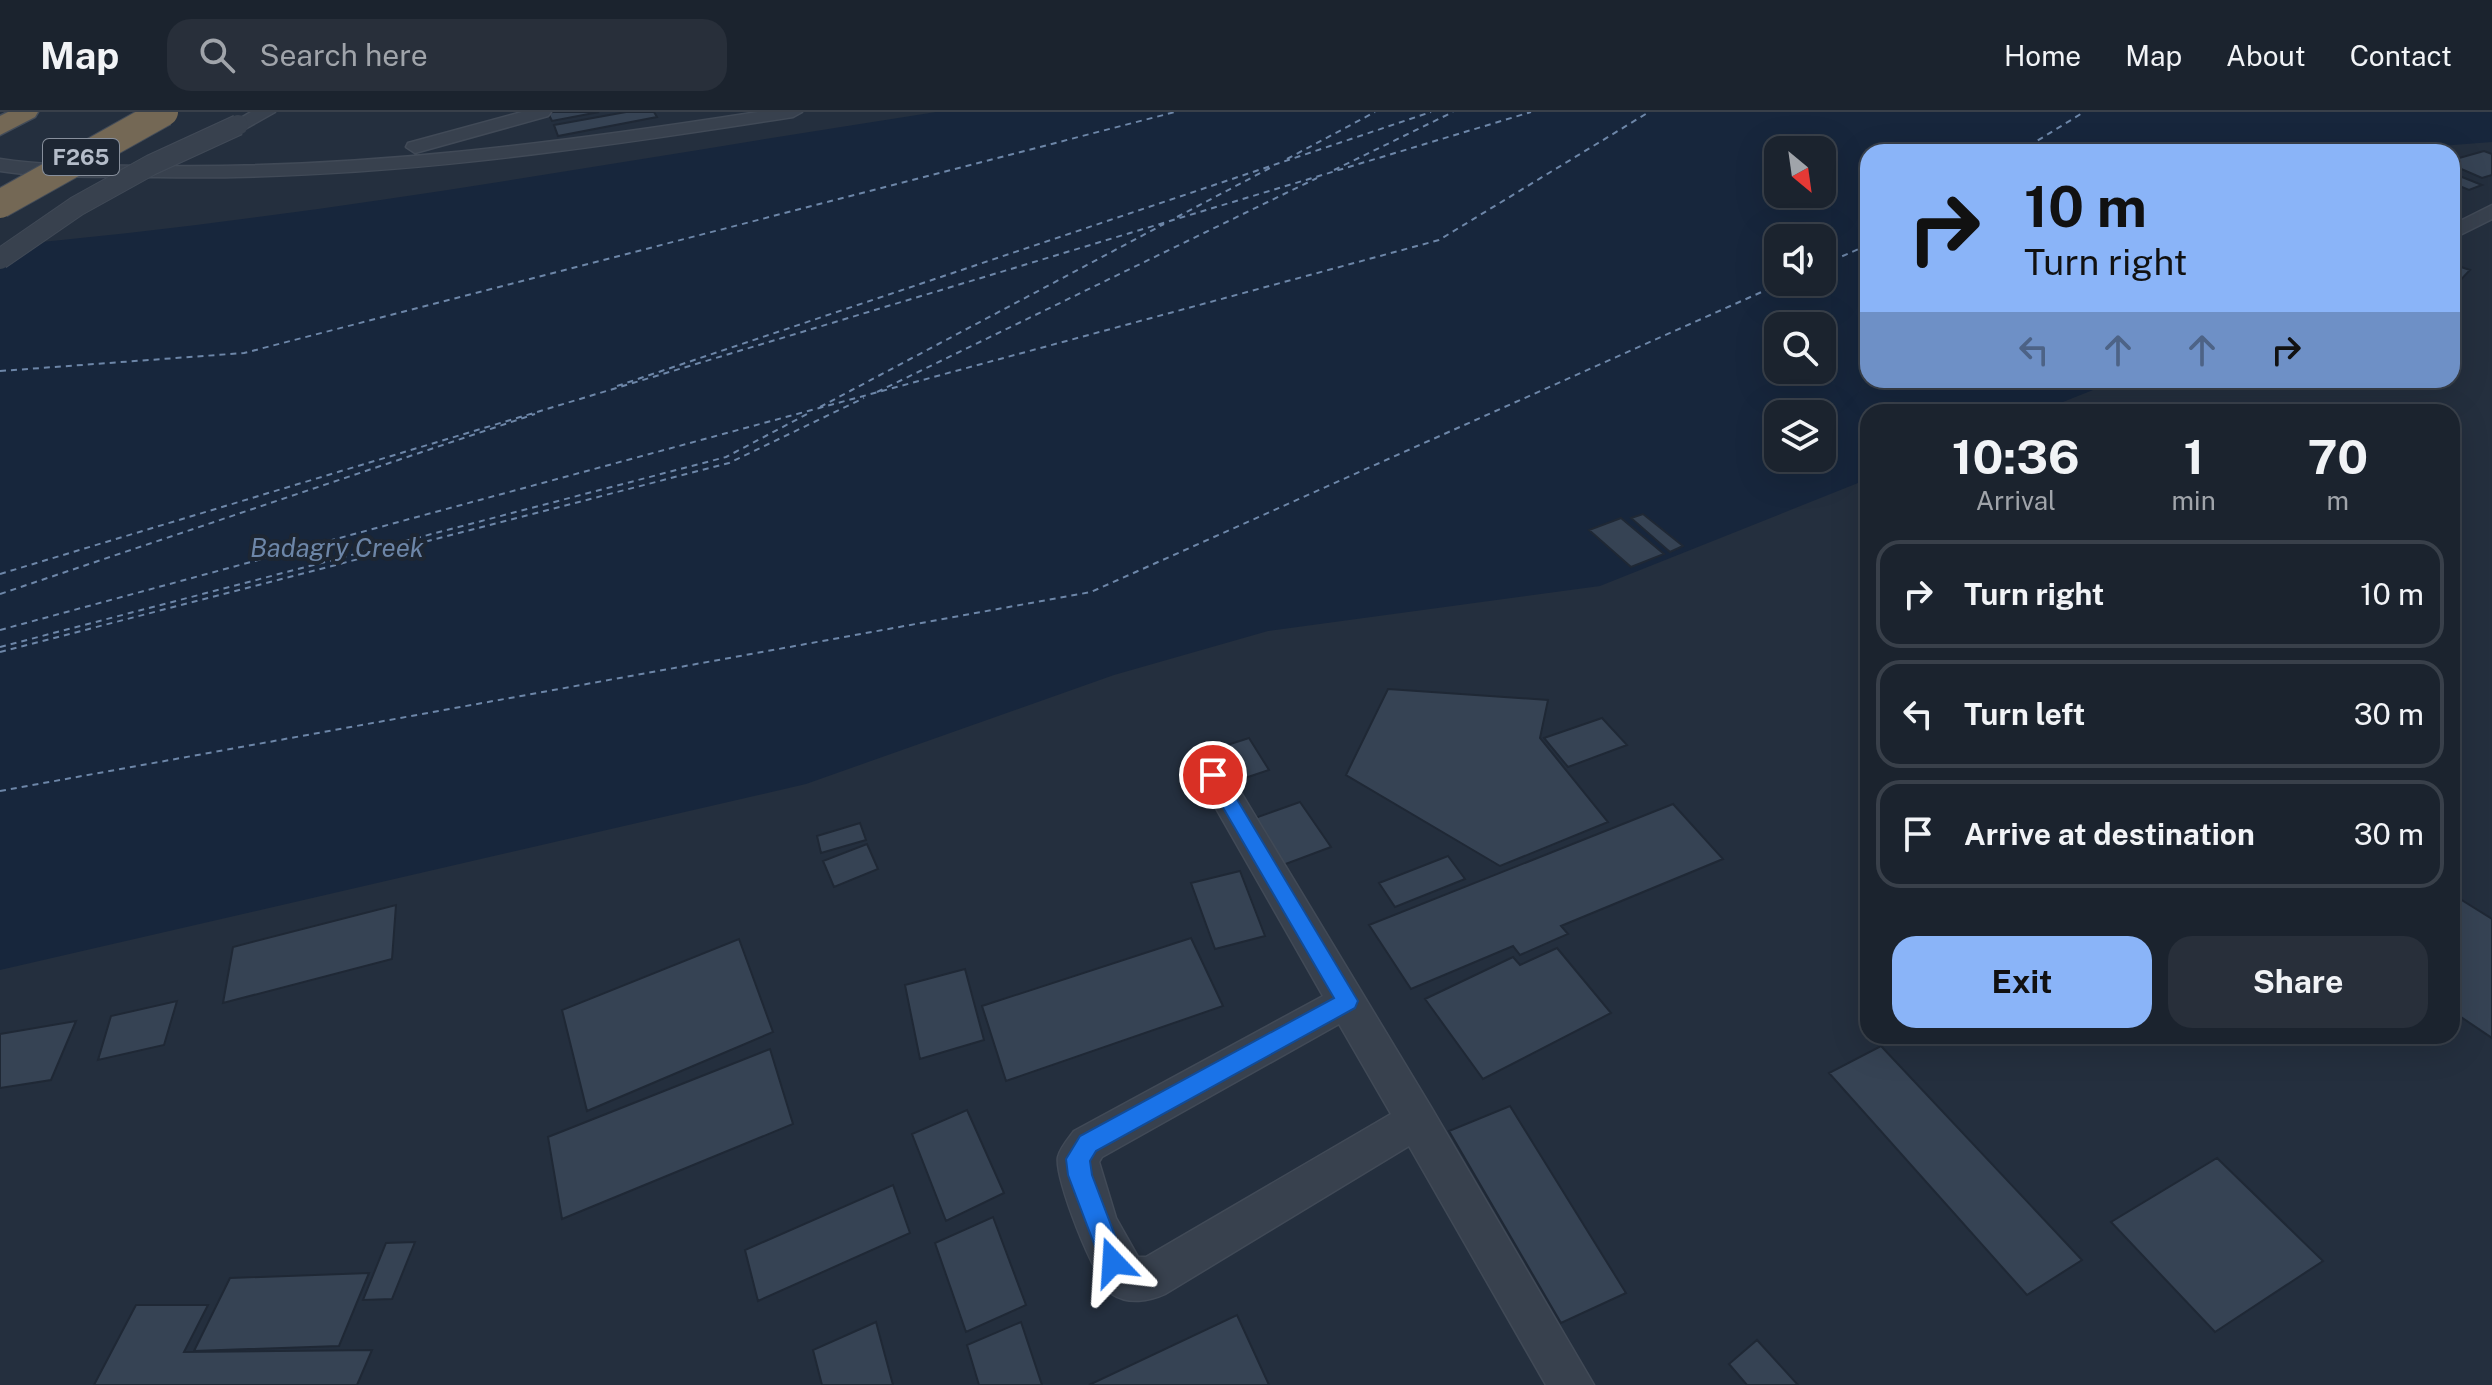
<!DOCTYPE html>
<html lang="en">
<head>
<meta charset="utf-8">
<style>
	:root { --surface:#1b232e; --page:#282f3a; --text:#f1f3f6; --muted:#a0a4aa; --line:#39404a; --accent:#8ab4f8 }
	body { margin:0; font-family:"Public Sans",sans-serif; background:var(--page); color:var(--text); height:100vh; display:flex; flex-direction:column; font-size:30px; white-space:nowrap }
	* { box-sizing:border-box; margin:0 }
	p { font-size:26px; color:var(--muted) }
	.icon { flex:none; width:44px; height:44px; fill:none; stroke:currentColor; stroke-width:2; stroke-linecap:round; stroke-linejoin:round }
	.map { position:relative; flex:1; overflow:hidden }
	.sheet { position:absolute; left:1860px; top:292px; width:600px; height:640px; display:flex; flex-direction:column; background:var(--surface); border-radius:24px; box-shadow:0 8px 32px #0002,0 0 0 2px var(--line) }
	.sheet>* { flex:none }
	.banner { position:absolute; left:1860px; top:32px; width:600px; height:244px; border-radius:24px; box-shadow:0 8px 32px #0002,0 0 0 2px var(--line); background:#8ab4f8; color:#111; overflow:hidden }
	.needle { width:52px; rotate:151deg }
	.tools { position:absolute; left:1764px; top:24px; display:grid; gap:16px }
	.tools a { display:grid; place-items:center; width:72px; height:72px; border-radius:16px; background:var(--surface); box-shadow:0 8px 32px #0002,0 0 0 2px var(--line); font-size:40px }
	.pin { position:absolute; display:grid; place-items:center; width:68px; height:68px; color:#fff; margin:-34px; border:4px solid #fff; border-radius:50%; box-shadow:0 2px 8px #0007 }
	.me { position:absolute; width:88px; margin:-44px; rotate:340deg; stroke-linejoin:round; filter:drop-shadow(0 0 6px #0008) }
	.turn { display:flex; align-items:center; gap:28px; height:168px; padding:0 32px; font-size:36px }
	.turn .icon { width:104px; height:104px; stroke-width:2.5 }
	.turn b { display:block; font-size:56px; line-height:68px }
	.lanes { display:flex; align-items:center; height:76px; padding:0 32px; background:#0003; justify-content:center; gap:40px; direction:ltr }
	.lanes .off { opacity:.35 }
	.eta { display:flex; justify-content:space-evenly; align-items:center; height:136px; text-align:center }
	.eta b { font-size:48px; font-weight:700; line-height:56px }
	.primary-button { display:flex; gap:16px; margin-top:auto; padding:16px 32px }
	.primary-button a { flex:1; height:92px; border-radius:24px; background:var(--accent); color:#111; font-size:32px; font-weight:700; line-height:92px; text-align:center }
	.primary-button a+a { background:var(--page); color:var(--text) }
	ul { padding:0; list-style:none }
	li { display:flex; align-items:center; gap:24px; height:108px; margin:0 16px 12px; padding:0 16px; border:4px solid var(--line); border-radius:24px }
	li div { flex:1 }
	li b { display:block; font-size:30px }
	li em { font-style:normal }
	header { display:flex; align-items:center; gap:48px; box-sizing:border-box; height:112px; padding:0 40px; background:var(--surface); border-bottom:2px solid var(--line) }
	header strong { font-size:38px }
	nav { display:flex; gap:44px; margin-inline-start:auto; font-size:28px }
	.search { width:560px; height:72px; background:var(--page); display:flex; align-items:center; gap:20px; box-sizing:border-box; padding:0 28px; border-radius:24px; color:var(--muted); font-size:30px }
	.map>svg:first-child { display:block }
	.water { fill:#17263c; fill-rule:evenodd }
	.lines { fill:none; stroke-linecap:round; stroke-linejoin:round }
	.ferry { stroke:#6d86a8; stroke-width:2; stroke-dasharray:6 5; stroke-linecap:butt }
	.building { fill:#364354; stroke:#1f2835; stroke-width:2 }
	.lane-casing { stroke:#414a57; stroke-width:3 }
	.highway-casing { stroke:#434c59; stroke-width:3 }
	.lane { fill:#38414e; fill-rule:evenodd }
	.highway { fill:#746855; fill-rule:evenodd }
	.lane-bridge-casing { stroke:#414a57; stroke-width:22; stroke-linecap:butt }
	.highway-bridge-casing { stroke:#434c59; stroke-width:30; stroke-linecap:butt }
	.lane-bridge { stroke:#38414e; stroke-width:20 }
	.highway-bridge { stroke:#746855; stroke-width:28 }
	.route { fill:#1a73e8; stroke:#114b97; stroke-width:2 }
	.labels { text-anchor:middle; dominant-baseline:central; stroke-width:8; stroke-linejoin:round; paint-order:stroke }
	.shield { fill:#1d2633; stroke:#878f9c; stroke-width:2 }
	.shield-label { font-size:22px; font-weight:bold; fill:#b4bcc9 }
	.water-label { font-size:26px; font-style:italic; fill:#6d86a8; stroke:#1d2633 }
</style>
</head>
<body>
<header>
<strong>Map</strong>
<div class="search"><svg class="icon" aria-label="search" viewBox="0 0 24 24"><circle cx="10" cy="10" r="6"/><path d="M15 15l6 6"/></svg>Search here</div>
<nav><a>Home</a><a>Map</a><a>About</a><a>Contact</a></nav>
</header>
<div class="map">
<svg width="2492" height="1273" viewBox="0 0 2492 1273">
	<rect width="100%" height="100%" fill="#242f3e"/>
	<!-- water -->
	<path class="water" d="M936 0H2492V30L2440 34 2434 40H1868V268H2118L2038 300H1868V367L1600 474 1268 519 1114 563 806 672 0 858V134C315 106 624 48 936 0ZM1778 38H1822V82H1778ZM1778 126H1822V170H1778ZM1778 214H1822V258H1778ZM1778 302H1822V346H1778Z"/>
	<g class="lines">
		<!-- ferry -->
		<path class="ferry" d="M2019 40 2084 0
			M1287 47 1375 0
			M1334 58 1453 0
			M1177 105 1270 56
			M1822 153 1868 133
			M0 259 244 241 1175 0
			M617 274 1431 0
			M877 280 1317 66
			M820 295 1164 112
			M0 462 1531 0
			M0 482 535 302
			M0 518 1439 128 1649 0
			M0 535 726 345 811 300
			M0 540 729 351 864 286
			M0 679 1091 480 1784 170"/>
	</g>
	<!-- building -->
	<path class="building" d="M553 0H599L552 9 548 1Z
		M626 0H654L657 5 558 24 554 13Z
		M2484 39 2492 42V63L2482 66 2452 53V48Z
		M2452 61 2482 73 2469 78 2452 71Z
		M2452 152 2470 158 2456 173 2452 172Z
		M1643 402 1683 434 1670 440 1631 406Z
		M1621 406 1664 442 1631 455 1589 418Z
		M1388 577 1548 588 1540 626 1608 710 1500 754 1346 663Z
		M1602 606 1627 633 1568 655 1544 626Z
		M1249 626 1269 658 1242 667 1221 635Z
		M1300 690 1331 735 1283 753 1255 706Z
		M1673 692 1723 747 1561 814 1568 822 1520 843 1513 834 1411 877 1369 813Z
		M860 711 866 728 821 741 817 724Z
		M867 732 878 757 834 775 823 749Z
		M1448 744 1465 767 1395 795 1379 771Z
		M1240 759 1265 824 1215 837 1191 771Z
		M2452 782 2492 807V926L2452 899Z
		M396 793 392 847 223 891 233 835Z
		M1191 826 1223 894 1006 969 982 894Z
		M739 827 773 920 587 999 562 898Z
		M1557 836 1611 901 1483 967 1425 887 1513 845 1520 853Z
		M965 857 984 928 920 947 905 873Z
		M177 889 164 933 98 948 111 904Z
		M76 909 51 968 0 976V922Z
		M1881 934 2082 1148 2027 1183 1829 961Z
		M770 937 793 1012 562 1107 548 1025Z
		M1510 994 1626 1181 1561 1211 1449 1019Z
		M967 998 1004 1081 946 1109 912 1022Z
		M2217 1046 2323 1149 2215 1220 2111 1110Z
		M893 1073 910 1121 758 1189 745 1138Z
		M993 1105 1026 1193 966 1220 935 1131Z
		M415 1130 392 1187 363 1188 386 1131Z
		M369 1161 339 1234 194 1239 230 1166Z
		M136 1193H208L184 1240 372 1238 357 1273H94Z
		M1237 1203 1269 1273H1089Z
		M876 1210 893 1273H822L813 1238Z
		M1021 1210 1042 1273H979L967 1233Z
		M1757 1228 1798 1273H1747L1729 1252Z"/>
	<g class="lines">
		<!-- lane casing -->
		<g class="lane-casing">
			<path id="lane" d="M251 0H275L245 17H231L229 13Z
				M522 0H551L548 4 415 41 406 35 408 31Z
				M758 0H802L793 5C582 38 372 69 158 65 105 64 52 67 0 59V47C52 55 105 53 158 54 360 57 559 31 758 0Z
				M2492 93V107L2452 127V113Z
				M1213 651 1225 654 1431 995 1594 1273H1546L1409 1034 1165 1182C1150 1189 1128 1193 1112 1182 1095 1169 1054 1066 1058 1045 1060 1036 1068 1027 1074 1019L1323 884 1197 663 1201 654ZM1339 912 1391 1002 1146 1145H1138L1116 1106 1099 1050 1102 1045Z"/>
		</g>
		<!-- highway casing -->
		<g class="highway-casing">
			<path id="highway" d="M8 0H38L35 5 0 23V4Z"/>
		</g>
		<!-- lane -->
		<use href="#lane" class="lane"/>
		<!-- highway -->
		<use href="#highway" class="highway"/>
		<!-- lane-bridge casing -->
		<g class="lane-bridge-casing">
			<path id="lane-bridge" d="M0 147 77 94 151 53 238 13"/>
		</g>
		<!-- highway-bridge casing -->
		<g class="highway-bridge-casing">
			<path id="highway-bridge" d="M0 92 164 0"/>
		</g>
		<!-- lane-bridge -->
		<use href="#lane-bridge" class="lane-bridge"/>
		<!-- highway-bridge -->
		<use href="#highway-bridge" class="highway-bridge"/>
	</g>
	<!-- route -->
	<path class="route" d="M1213 656 1220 659 1358 889 1355 896 1096 1039 1090 1049 1092 1063 1125 1150 1122 1158 1113 1162 1104 1158 1068 1063 1066 1047 1080 1024 1334 886 1204 663Z"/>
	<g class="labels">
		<!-- shield labels -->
		<rect class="shield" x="43" y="27" width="76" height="36" rx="6"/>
		<g class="shield-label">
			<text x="81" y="45">F265</text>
		</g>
		<!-- water labels -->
		<g class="water-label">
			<text x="337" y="435">Badagry Creek</text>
		</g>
	</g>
</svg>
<div class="tools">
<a><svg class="needle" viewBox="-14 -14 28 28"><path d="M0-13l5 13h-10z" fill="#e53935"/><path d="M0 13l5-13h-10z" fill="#a0a4aa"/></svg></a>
<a><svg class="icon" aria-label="sound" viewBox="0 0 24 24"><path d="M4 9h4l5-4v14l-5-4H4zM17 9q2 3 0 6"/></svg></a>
<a><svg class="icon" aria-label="search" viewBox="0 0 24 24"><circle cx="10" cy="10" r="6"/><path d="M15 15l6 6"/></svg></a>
<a><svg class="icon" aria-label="layers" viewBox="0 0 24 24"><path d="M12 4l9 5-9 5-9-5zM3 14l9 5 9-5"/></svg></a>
</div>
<div class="pin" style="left:1213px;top:663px;background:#d93025"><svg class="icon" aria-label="arrive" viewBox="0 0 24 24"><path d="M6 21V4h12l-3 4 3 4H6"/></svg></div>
<svg class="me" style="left:1113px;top:1150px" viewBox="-20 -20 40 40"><path d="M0-17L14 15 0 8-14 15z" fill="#1a73e8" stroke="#fff" stroke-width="4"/></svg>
<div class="banner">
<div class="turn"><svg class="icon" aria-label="right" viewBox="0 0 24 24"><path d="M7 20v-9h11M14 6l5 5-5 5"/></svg><div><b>10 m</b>Turn right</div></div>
<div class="lanes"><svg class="icon off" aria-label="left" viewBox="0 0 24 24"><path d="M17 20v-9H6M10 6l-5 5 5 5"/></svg><svg class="icon off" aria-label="ahead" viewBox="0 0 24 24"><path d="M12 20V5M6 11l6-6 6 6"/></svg><svg class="icon off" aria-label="ahead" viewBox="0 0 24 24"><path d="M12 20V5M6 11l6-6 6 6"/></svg><svg class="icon" aria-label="right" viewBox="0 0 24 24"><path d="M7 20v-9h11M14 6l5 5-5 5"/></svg></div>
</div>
<section class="sheet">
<div class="eta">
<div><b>10:36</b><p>Arrival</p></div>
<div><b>1</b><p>min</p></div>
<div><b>70</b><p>m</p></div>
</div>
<ul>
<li><svg class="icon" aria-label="right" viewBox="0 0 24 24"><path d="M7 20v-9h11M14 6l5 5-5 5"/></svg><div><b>Turn right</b></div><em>10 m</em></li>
<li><svg class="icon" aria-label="left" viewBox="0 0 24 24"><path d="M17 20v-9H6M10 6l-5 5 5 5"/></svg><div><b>Turn left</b></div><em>30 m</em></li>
<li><svg class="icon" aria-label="arrive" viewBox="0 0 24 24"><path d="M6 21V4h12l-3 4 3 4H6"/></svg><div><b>Arrive at destination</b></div><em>30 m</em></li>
</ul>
<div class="primary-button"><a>Exit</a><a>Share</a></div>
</section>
</div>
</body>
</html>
